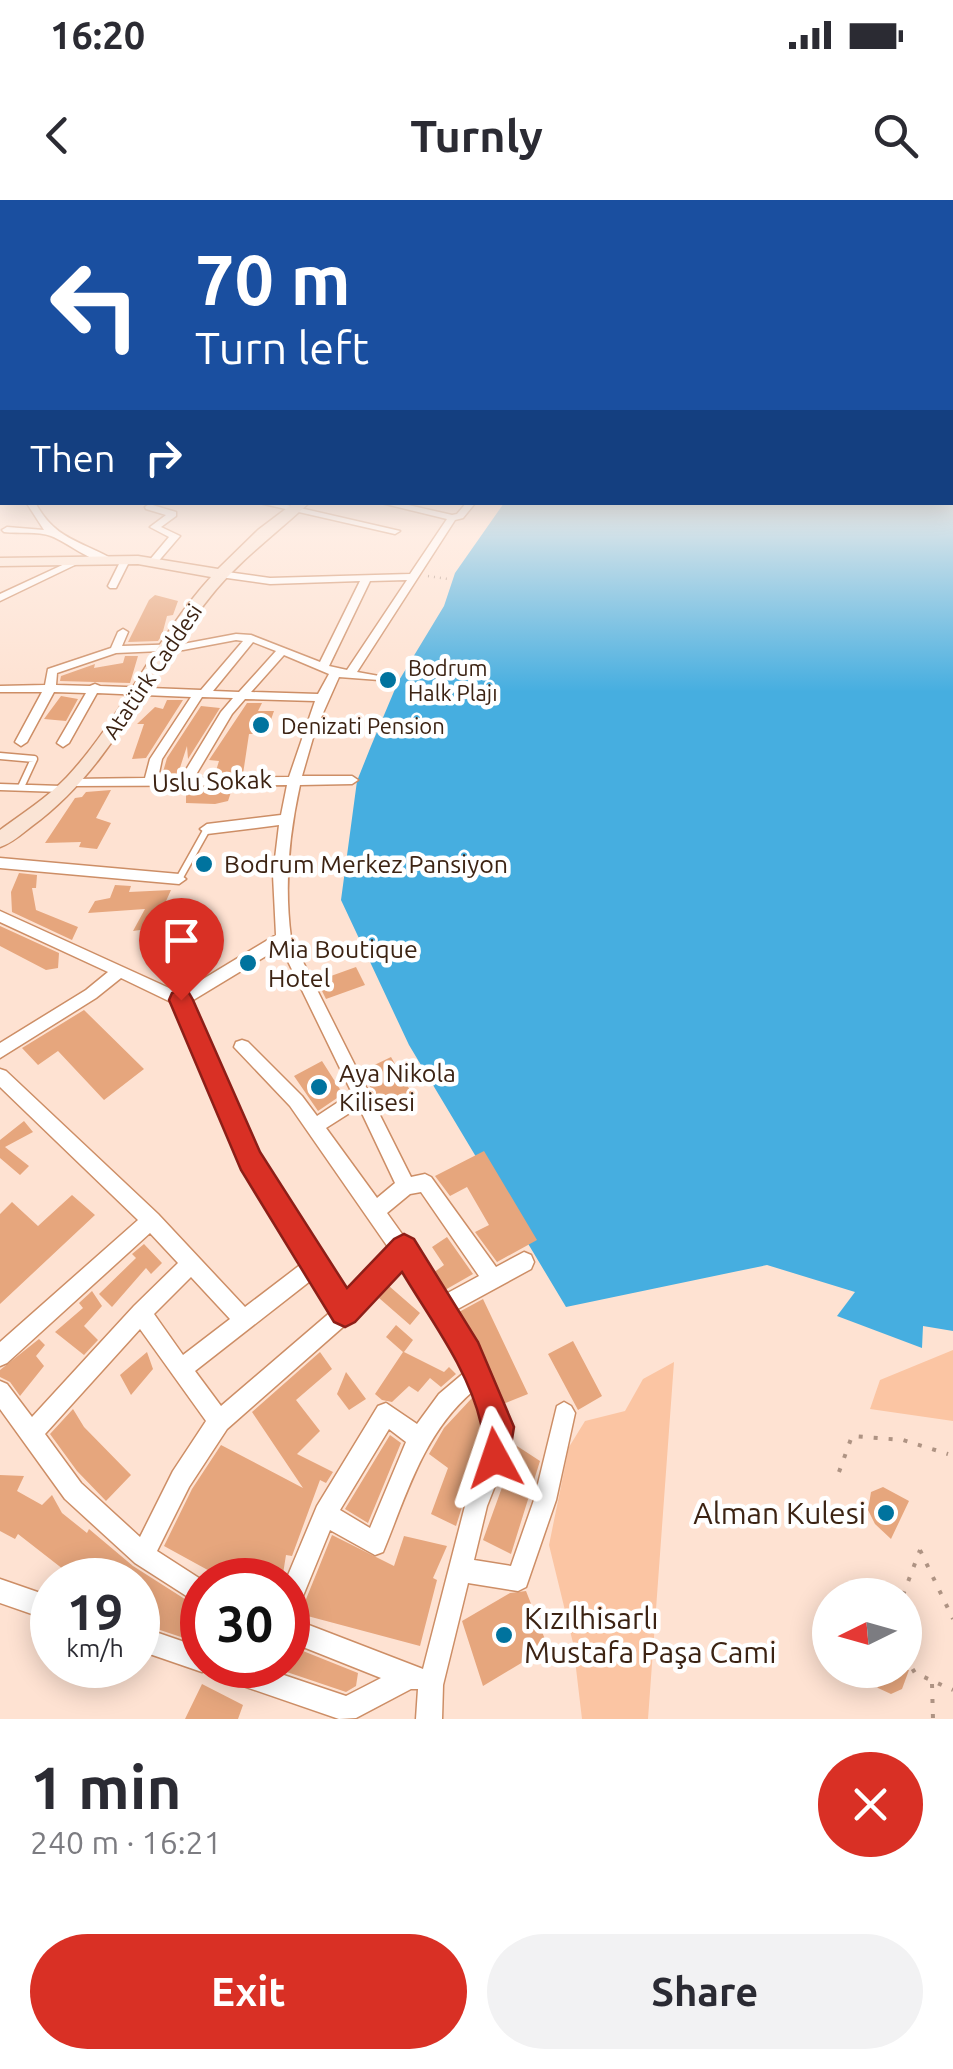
<!DOCTYPE html>
<html lang="en">
<head>
<meta charset="utf-8">
<style>
	:root { --surface:#fff; --page:#f2f2f3; --text:#2b2b33; --muted:#7c7c81; --accent:#d93025 }
	body { margin:0; font-family:Ubuntu,sans-serif; background:var(--page); color:var(--text); height:100vh; display:flex; flex-direction:column; font-size:38px; white-space:nowrap }
	* { box-sizing:border-box; margin:0 }
	p { font-size:32px; color:var(--muted) }
	.icon { flex:none; width:55px; height:55px; fill:none; stroke:currentColor; stroke-width:2; stroke-linecap:round; stroke-linejoin:round }
	.map { position:relative; height:1519px; overflow:hidden }
	.panel { display:flex; flex-direction:column; background:var(--surface); flex:1 }
	.panel>* { flex:none }
	.banner { position:absolute; left:0px; top:0px; width:955px; height:305px; box-shadow:0 5px 25px #0003; background:#1a4fa0; color:#fff; overflow:hidden }
	.needle { width:65px; rotate:265deg }
	.buttons { position:absolute; left:812px; top:1378px; display:grid; gap:20px }
	.buttons a { display:grid; place-items:center; width:110px; height:110px; border-radius:50%; background:var(--surface); box-shadow:0 5px 25px #0003; font-size:50px }
	.speed { position:absolute; left:30px; top:1358px; display:flex; gap:20px; font-size:50px; font-weight:700; text-align:center }
	.speed>* { display:grid; place-content:center; width:130px; height:130px; border-radius:50%; background:var(--surface); box-shadow:0 5px 25px #0003; line-height:1 }
	.speed small { font-size:25px; font-weight:400 }
	.speed .limit { border:15px solid #d22; background:#fff; color:#111 }
	.pin { position:absolute; display:grid; place-items:center; width:85px; height:85px; color:#fff; margin:-102px -42px; border-radius:50% 50% 50% 0; rotate:-45deg; box-shadow:0 0 10px #0007 }
	.pin .icon { rotate:45deg }
	.me { position:absolute; width:110px; margin:-55px; rotate:355deg; stroke-linejoin:round; filter:drop-shadow(0 0 8px #0008) }
	.turn { display:flex; align-items:center; gap:35px; height:210px; padding:0 30px; font-size:45px }
	.turn .icon { width:130px; height:130px; stroke-width:2.5 }
	.turn b { display:block; font-size:70px; line-height:85px }
	.then { display:flex; align-items:center; height:95px; padding:0 30px; background:#0003; gap:20px; font-size:38px }
	.round { display:grid; place-items:center; flex:none; width:105px; height:105px; border-radius:52px; background:var(--page) }
	.summary { display:flex; align-items:center; justify-content:space-between; height:170px; padding:0 30px }
	h1 { font-size:60px; font-weight:600; line-height:75px }
	.cta { display:flex; gap:20px; margin-top:auto; padding:20px 30px }
	.cta a { flex:1; height:115px; border-radius:60px; background:var(--accent); color:#fff; font-size:40px; font-weight:600; line-height:115px; text-align:center }
	.cta a+a { background:var(--page); color:var(--text) }
	.status { display:flex; justify-content:space-between; align-items:center; height:70px; padding:0 50px; background:var(--surface); direction:ltr }
	.status svg { height:28px; fill:currentColor }
	header { display:flex; justify-content:space-between; align-items:center; height:130px; padding:0 30px; background:var(--surface); font-size:45px; font-weight:600 }
	.map>svg:first-child { display:block }
	.green { fill:#fbc5a3 }
	.water { fill:#46aee0 }
	.building { fill:#e6a67d }
	.lines { fill:none; stroke-linecap:round; stroke-linejoin:round }
	.lane-casing { stroke:#cd8e66; stroke-width:9 }
	.street-casing { stroke:#cd8e66; stroke-width:3 }
	.secondary-casing { stroke:#cd8e66; stroke-width:3 }
	.path-far1 { stroke:#ae9383; stroke-width:2.5; stroke-dasharray:1 5; stroke-linecap:butt }
	.path { stroke:#ae9383; stroke-width:4; stroke-dasharray:4 11; stroke-linecap:butt }
	.lane { stroke:#fff; stroke-width:6 }
	.street { fill:#fff; fill-rule:evenodd }
	.secondary { fill:#fae4d5; fill-rule:evenodd }
	.route { fill:#d93025; stroke:#8d1f18; stroke-width:2.5 }
	.poi-dot { fill:#00739e; stroke:#fff; stroke-width:4 }
	.labels { text-anchor:middle; dominant-baseline:central; stroke-width:9; stroke-linejoin:round; paint-order:stroke }
	.far-poi-label { font-size:22px; fill:#3c2313; stroke:#fff; text-anchor:start }
	.far-street-label { font-size:22px; fill:#3c2313; stroke:#fff }
	.street-label { font-size:25px; fill:#3c2313; stroke:#fff }
	.poi-label { font-size:25px; fill:#3c2313; stroke:#fff; text-anchor:start }
	.near-poi-label { font-size:30px; fill:#3c2313; stroke:#fff; text-anchor:end }
</style>
</head>
<body>
<div class="status"><b>16:20</b><svg viewBox="0 0 49 12"><path d="M0 12V9h3v3zM5 12V6h3v6zM10 12V3h3v9zM15 12V0h3v12zM26 1h20v11H26zM47 4h2v5h-2z"/></svg></div>
<header><svg class="icon" aria-label="back" viewBox="0 0 24 24"><path d="M15 5l-7 7 7 7"/></svg>Turnly<svg class="icon" aria-label="search" viewBox="0 0 24 24"><circle cx="10" cy="10" r="6"/><path d="M15 15l6 6"/></svg></header>
<div class="map">
<svg width="953" height="1519" viewBox="0 0 953 1519">
	<rect width="100%" height="100%" fill="#fee2d2"/>
	<!-- green -->
	<path class="green" d="M953 1150V1221L870 1209 880 1180Z
		M674 1162 648 1519H582L573 1443 549 1345 569 1247 585 1221 625 1211 643 1179Z"/>
	<!-- water -->
	<path class="water" d="M953 279V1131L923 1126 922 1148 837 1116 855 1092 767 1065 566 1107 409 845 341 700 357 581 371 546 398 482 444 406 455 373 504 303 952 302Z"/>
	<!-- building -->
	<path class="building" d="M155 395 178 401 173 415 167 416 162 435 158 441 128 442 149 400Z
		M125 456H138L130 483 60 481 61 476 95 464 94 468 123 463Z
		M61 496 78 499 66 521 44 519Z
		M167 500H183L146 558 132 559 144 524H137L155 507 163 509Z
		M247 503H262L258 511H274L266 534H249L243 574H215L219 561 209 560Z
		M201 506 220 508 188 559 187 546 178 574 163 572 167 558Z
		M186 589 209 590 232 589 228 601 215 604 186 603Z
		M111 590 96 618 111 623 97 649 79 647 81 642 45 643 75 598 82 597 86 592Z
		M19 673 37 675 36 688H32L36 710 78 727 72 740 12 712 11 692Z
		M115 685 131 686 129 692 171 690 154 728 133 731 145 709 88 713 95 701 110 698Z
		M0 726 59 753 58 768 46 770 0 746Z
		M356 767 365 785 326 799 317 781Z
		M84 810 144 869 104 900 58 851 38 865 22 848Z
		M391 857 415 899 384 914 362 871Z
		M322 861 343 894 318 911 294 876Z
		M24 921 33 932 5 947 29 966 20 975 0 958V940Z
		M484 951 537 1040 497 1062 475 1032 489 1025 467 987 450 996 435 976Z
		M72 995 95 1015 0 1104V1014L12 1002 38 1026Z
		M447 1037 473 1074 445 1090 433 1073 444 1065 432 1047Z
		M144 1044 162 1063 151 1074 146 1068 112 1107 99 1094 136 1058 132 1054Z
		M389 1086 420 1113 410 1125 379 1098Z
		M92 1091 102 1106 84 1126 98 1140 84 1155 55 1132 83 1108 79 1103Z
		M483 1099 528 1194 503 1204 459 1112Z
		M396 1125 413 1140 404 1152 444 1172 449 1167 456 1174 441 1187 430 1178 418 1192 409 1186 392 1202 382 1200 375 1194 403 1152 386 1137Z
		M39 1139 45 1145 36 1156 44 1166 20 1196 10 1182 0 1177V1170Z
		M573 1141 602 1196 578 1210 548 1154Z
		M147 1152 153 1169 131 1195 120 1175Z
		M320 1152 332 1169 296 1200 320 1231 297 1254 333 1272 326 1283 320 1280 292 1356 286 1355 282 1380H226L164 1346 192 1289 221 1245 303 1288 252 1212Z
		M346 1172 366 1199 349 1210 337 1194Z
		M472 1198 483 1228 481 1246 456 1326 431 1314 448 1268 429 1254 444 1228Z
		M73 1209 84 1227 131 1275 106 1301 77 1271 50 1234Z
		M390 1235 401 1243 368 1323 345 1309Z
		M517 1246 540 1261 511 1354 483 1340Z
		M0 1275 24 1276 17 1291 42 1305 52 1295 62 1313 87 1333 89 1329 133 1366 202 1410V1444L157 1429 138 1416V1380H77L18 1334 15 1339 0 1331Z
		M883 1287 909 1301 891 1339 875 1324 868 1310 871 1292Z
		M332 1335 394 1366 404 1336 447 1346 433 1378 437 1380 420 1446 300 1414Z
		M526 1391 548 1447 483 1486 462 1421 510 1393Z
		M288 1445 358 1473 356 1486 346 1492 266 1465H288Z
		M864 1470H909L902 1489 891 1494 878 1488Z
		M202 1484 243 1505 238 1519H185Z"/>
	<g class="lines">
		<!-- lane casing -->
		<g class="lane-casing">
			<path id="lane" d="M0 556 34 559 21 587
				M0 587 61 589
				M179 679 207 629"/>
		</g>
		<!-- street casing -->
		<g class="street-casing">
			<path id="street" d="M0 279 2 280V286H0Z
				M0 294H2V299L0 300Z
				M26 302H35C55 341 83 341 116 361 96 368 70 343 51 336 38 331 18 334 4 332L2 330 7 327 44 330Z
				M255 302H274L400 331 395 334Z
				M377 302H395L452 315 457 314 467 302H476L463 318 455 320 357 472 379 476V480L339 477 315 531 302 576H352L358 580 352 584 300 585C289 635 284 685 291 738L411 977 425 974 431 977 496 1067 524 1052 531 1055 534 1062 531 1069 454 1111 474 1146 509 1227 506 1258 487 1306 474 1360 511 1366 534 1300 557 1206 564 1202 571 1206 575 1213 556 1300 526 1387 518 1391 468 1383 443 1485 442 1519H416L418 1489H411L356 1518 339 1519 217 1477 208 1474 207 1470 202 1472 138 1450V1426L202 1448V1465H254L346 1496 381 1478 288 1441V1417L423 1469 465 1306 484 1258 487 1227 473 1191C423 1234 407 1294 383 1352L375 1355 330 1330 296 1413 288 1417 286 1380 317 1306 378 1206 386 1203 417 1224 439 1194 465 1172 434 1114 401 1066 352 1119 227 1229 189 1287 157 1351 202 1380V1406L135 1363 65 1299 0 1209V1181L7 1184 32 1217 134 1106 178 1063 150 1033 7 1163 0 1166V1142L138 1020 0 887V869L6 871 158 1014 245 1107 304 1062 245 967 175 804 121 778 96 798 0 858V843L86 790 108 772 0 722V711L180 793 276 735 273 675 279 625 207 634 200 629 207 624 281 615 287 585 68 586V580L72 579 145 578 150 559 191 497 97 493 69 543 63 547 57 543 86 493 54 492 27 542 21 546 15 542 42 492H0V486L45 485 48 469 111 448 118 432 123 429 128 432 122 446 183 444 236 434 251 435 320 462 360 381 270 384 220 377 215 374 220 371 270 378 410 374 447 319ZM407 380 347 470 329 466 370 381ZM236 440 243 441 201 490 100 486 95 484 90 486 56 485 57 473 116 453 183 450ZM253 442 276 451 239 492 213 491ZM284 455 329 474 318 494 251 492ZM202 497 233 498 221 512 181 578H158L162 559ZM245 499 315 501 289 577 194 578 232 514ZM281 747 352 893 317 916 302 896 248 842 242 840 236 842 234 847 290 906 390 1050 347 1096 257 955 190 802ZM359 907 395 983 377 998 326 928ZM421 992 479 1076 444 1095 413 1050 411 1042 407 1041 387 1013 410 994ZM191 1077 230 1119 183 1155 154 1114ZM314 1078 333 1110 221 1206 195 1171ZM140 1129 206 1221 173 1271 140 1337 81 1283 45 1234ZM389 1229 406 1242 370 1328 340 1310Z
				M149 304 176 312V316L161 327 180 336 156 364 153 365 148 362 169 337 150 327 166 315 146 309 145 307Z
				M122 358 130 360 116 388H110L108 386Z
				M71 361 79 363 0 401V394Z
				M0 658 179 674 186 679 179 684 0 668Z
				M0 1379 52 1397V1421L0 1403Z"/>
		</g>
		<!-- secondary casing -->
		<g class="secondary-casing">
			<path id="secondary" d="M295 302H310C276 334 239 360 210 397 148 474 113 567 32 626 22 634 12 643 0 647V630C23 613 47 598 67 577 123 517 155 438 211 377L138 364 0 366V358L138 356 218 369 258 330Z"/>
		</g>
		<!-- path-far1 -->
		<path class="path-far1" d="M428 376 448 379"/>
		<!-- path -->
		<path class="path" d="M839 1272 852 1236 903 1240 948 1254
			M920 1350 953 1419
			M903 1395 920 1350
			M905 1456 915 1473 953 1490
			M932 1484 933 1519"/>
		<!-- lane -->
		<use href="#lane" class="lane"/>
		<!-- street -->
		<use href="#street" class="street"/>
		<!-- secondary -->
		<use href="#secondary" class="secondary"/>
	</g>
	<!-- sky -->
	<linearGradient id="sky" x2="0" y2="1"><stop stop-color="#67b2e5"/><stop offset="0.57" stop-color="#fff2eb"/><stop offset="1" stop-color="#fff2eb" stop-opacity="0"/></linearGradient>
	<rect width="953" height="492" fill="url(#sky)"/>
	<!-- route -->
	<path class="route" d="M181 790 189 793 193 800 260 952 347 1088 394 1039 404 1034 414 1039 478 1142 514 1227 507 1270 495 1275 484 1270C477 1254 485 1240 481 1224 469 1170 430 1119 402 1072L355 1122 345 1127 334 1122 241 970 169 800 172 793Z"/>
	<!-- markers -->
	<g class="poi-dot">
		<circle cx="388" cy="480" r="10"/>
		<circle cx="261" cy="525" r="10"/>
		<circle cx="204" cy="664" r="10"/>
		<circle cx="248" cy="763" r="10"/>
		<circle cx="319" cy="887" r="10"/>
		<circle cx="886" cy="1313" r="10"/>
		<circle cx="504" cy="1435" r="10"/>
	</g>
	<g class="labels">
		<!-- far-poi labels -->
		<g class="far-poi-label">
			<text x="408" y="467">Bodrum<tspan x="408" dy="25">Halk Plajı</tspan></text>
			<text x="281" y="525">Denizati Pension</text>
		</g>
		<!-- far-street labels -->
		<g class="far-street-label">
			<text transform="translate(152 471) rotate(-56)">Atatürk Caddesi</text>
		</g>
		<!-- street labels -->
		<g class="street-label">
			<text transform="translate(212 581) rotate(-2)">Uslu Sokak</text>
		</g>
		<!-- poi labels -->
		<g class="poi-label">
			<text x="224" y="664">Bodrum Merkez Pansiyon</text>
			<text x="268" y="749">Mia Boutique<tspan x="268" dy="29">Hotel</tspan></text>
			<text x="339" y="873">Aya Nikola<tspan x="339" dy="29">Kilisesi</tspan></text>
		</g>
		<!-- near-poi labels -->
		<g class="near-poi-label">
			<text x="866" y="1313">Alman Kulesi</text>
			<text x="524" y="1418" text-anchor="start">Kızılhisarlı<tspan x="524" dy="34">Mustafa Paşa Cami</tspan></text>
		</g>
	</g>
</svg>
<div class="buttons">
<a><svg class="needle" viewBox="-14 -14 28 28"><path d="M0-13l5 13h-10z" fill="#e53935"/><path d="M0 13l5-13h-10z" fill="#7c7c81"/></svg></a>
</div>
<div class="speed"><div>19<small>km/h</small></div><div class="limit">30</div></div>
<div class="pin" style="left:181px;top:800px;background:#d93025"><svg class="icon" aria-label="arrive" viewBox="0 0 24 24"><path d="M6 21V4h12l-3 4 3 4H6"/></svg></div>
<svg class="me" style="left:495px;top:1258px" viewBox="-20 -20 40 40"><path d="M0-17L14 15 0 8-14 15z" fill="#d93025" stroke="#fff" stroke-width="4"/></svg>
<div class="banner">
<div class="turn"><svg class="icon" aria-label="left" viewBox="0 0 24 24"><path d="M17 20v-9H6M10 6l-5 5 5 5"/></svg><div><b>70 m</b>Turn left</div></div>
<div class="then">Then<svg class="icon" aria-label="right" viewBox="0 0 24 24"><path d="M7 20v-9h11M14 6l5 5-5 5"/></svg></div>
</div>
</div>
<section class="panel">
<div class="summary"><div><h1>1 min</h1><p>240 m · 16:21</p></div><a class="round" style="background:#d93025;color:#fff"><svg class="icon" aria-label="close" viewBox="0 0 24 24"><path d="M6 6l12 12M18 6L6 18"/></svg></a></div>
<div class="cta"><a>Exit</a><a>Share</a></div>
</section>
</body>
</html>
